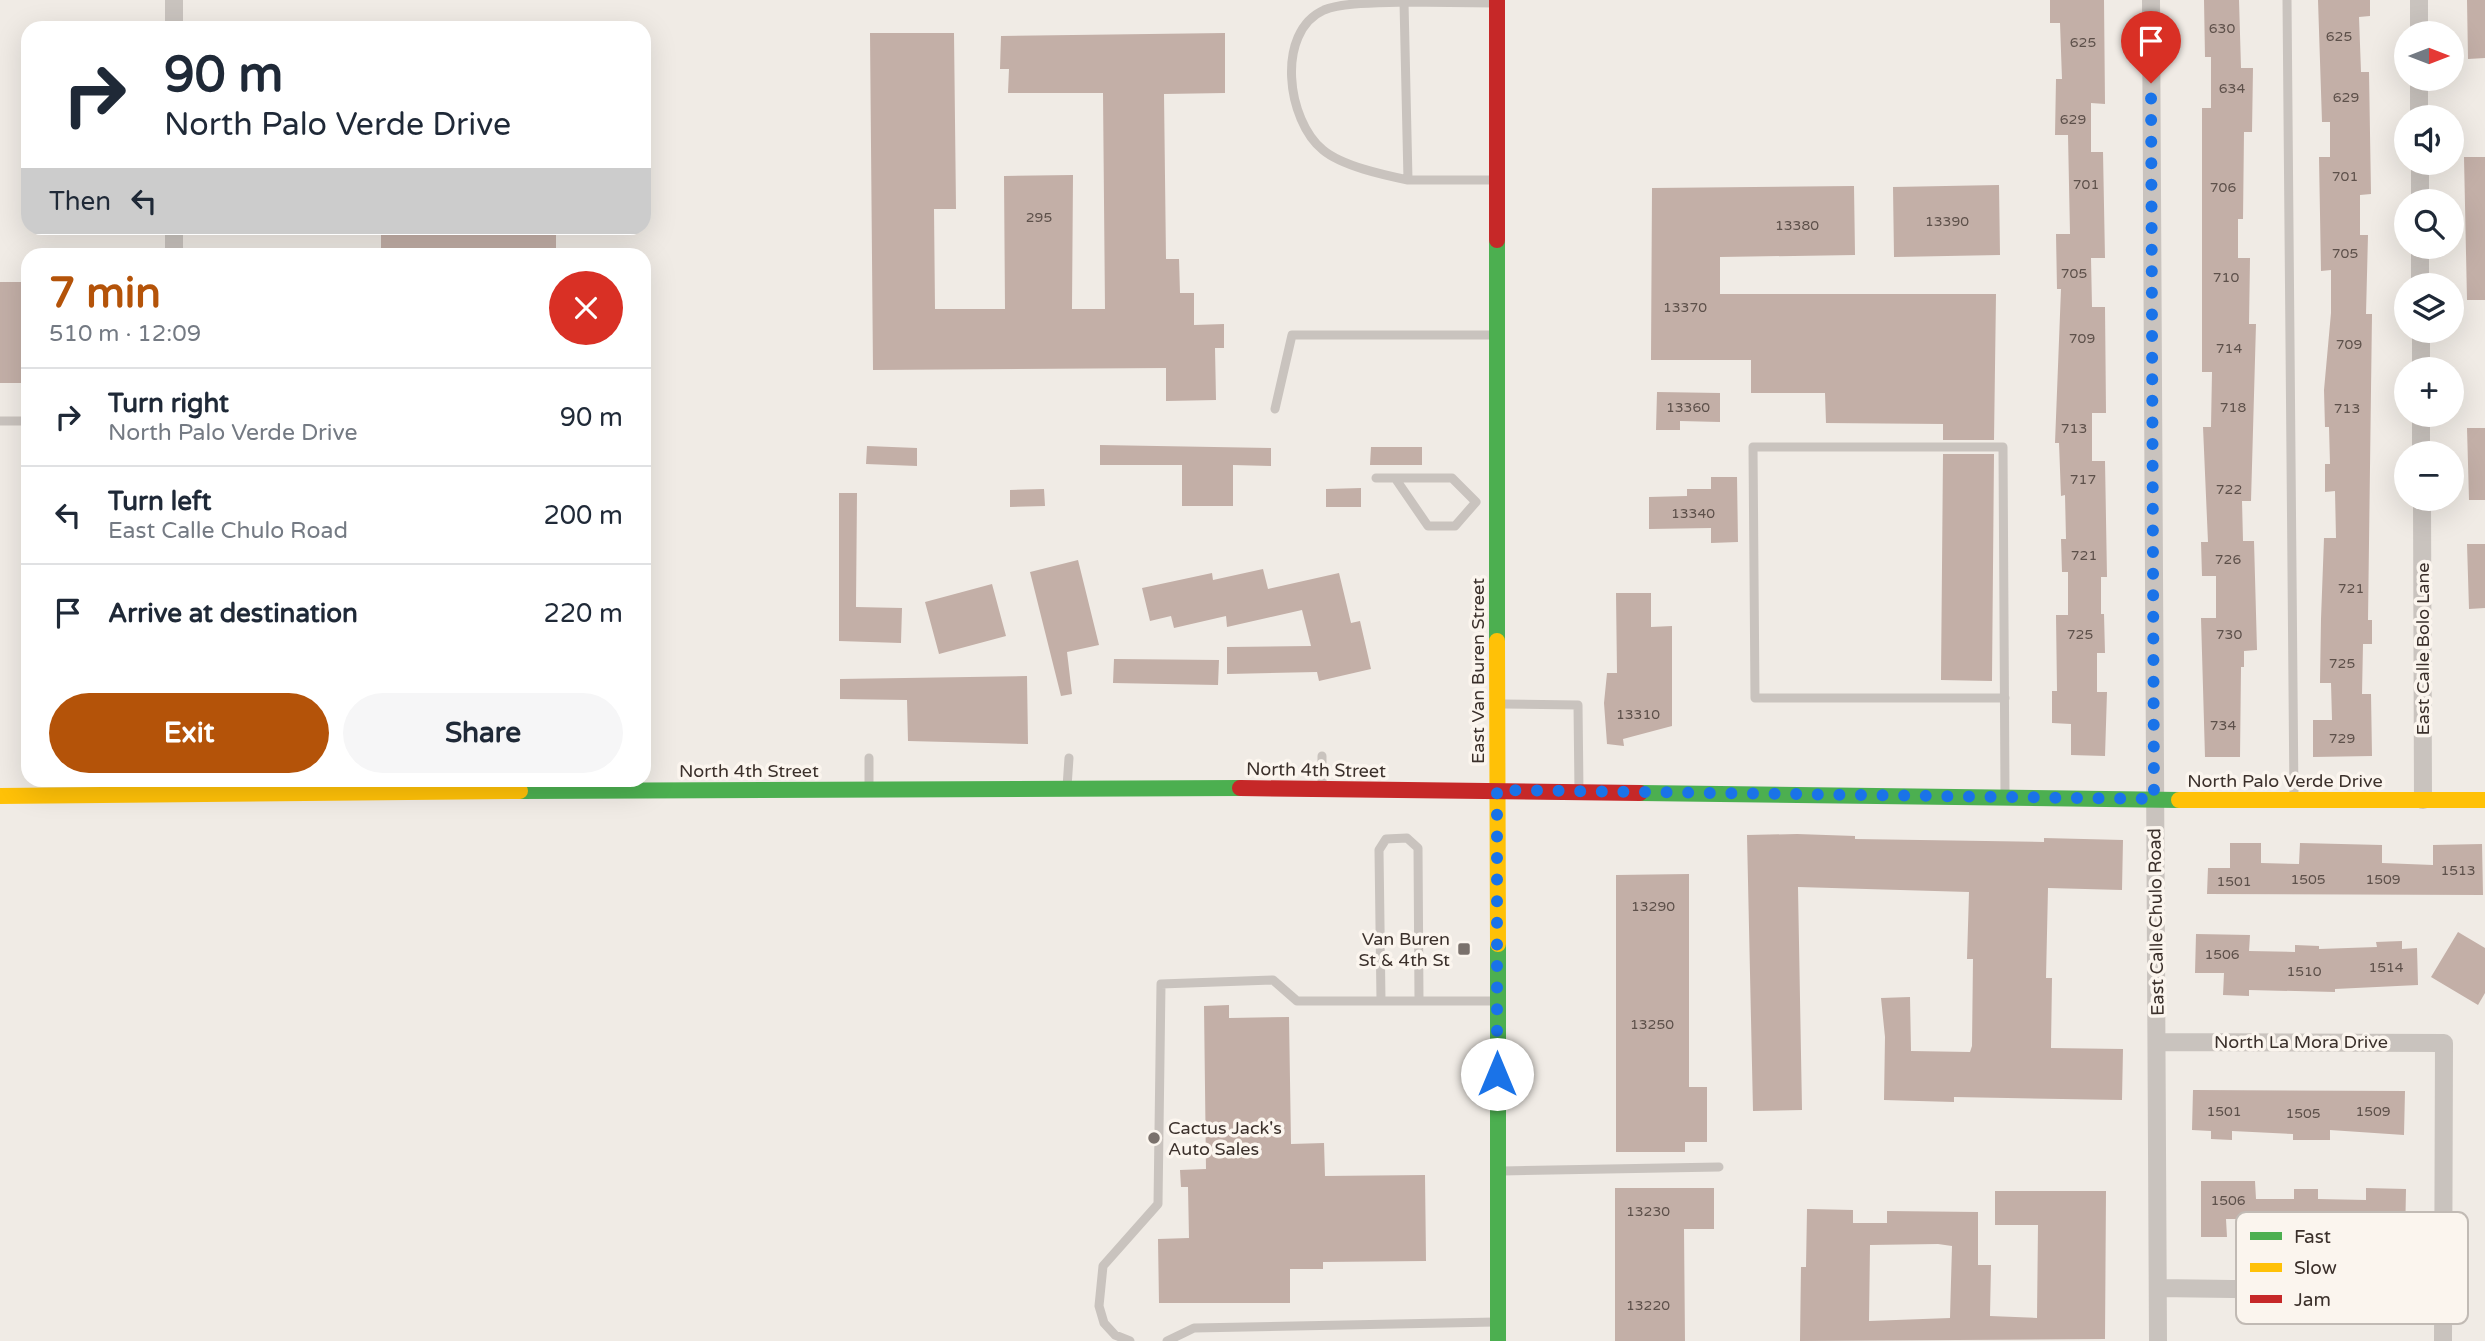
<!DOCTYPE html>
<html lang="en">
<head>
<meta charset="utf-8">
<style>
	:root { --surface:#fff; --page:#f6f6f7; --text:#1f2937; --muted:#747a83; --line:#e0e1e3; --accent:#b45309 }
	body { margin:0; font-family:"Varela Round",sans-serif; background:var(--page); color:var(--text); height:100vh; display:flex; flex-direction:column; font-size:26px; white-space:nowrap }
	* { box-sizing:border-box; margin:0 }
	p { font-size:23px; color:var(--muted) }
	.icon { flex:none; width:38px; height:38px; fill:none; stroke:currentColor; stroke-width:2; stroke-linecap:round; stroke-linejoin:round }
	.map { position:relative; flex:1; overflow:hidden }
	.sheet { position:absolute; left:21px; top:248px; width:630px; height:539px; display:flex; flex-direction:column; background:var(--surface); border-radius:21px; box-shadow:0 7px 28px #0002 }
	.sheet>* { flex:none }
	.hud { position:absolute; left:21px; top:21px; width:630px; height:214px; border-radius:21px; box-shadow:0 7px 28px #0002; background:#fff; color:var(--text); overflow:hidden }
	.needle { width:46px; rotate:90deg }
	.fabs { position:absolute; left:2394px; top:21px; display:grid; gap:14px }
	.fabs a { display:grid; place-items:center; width:70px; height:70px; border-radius:50%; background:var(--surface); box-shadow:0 7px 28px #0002; font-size:35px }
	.pin { position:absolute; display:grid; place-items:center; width:60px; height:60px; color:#fff; margin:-72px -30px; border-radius:50% 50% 50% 0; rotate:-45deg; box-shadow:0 0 7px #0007 }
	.pin .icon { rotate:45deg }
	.me { position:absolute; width:77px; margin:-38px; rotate:0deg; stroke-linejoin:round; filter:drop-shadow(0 0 5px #0008) }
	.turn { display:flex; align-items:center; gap:24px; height:147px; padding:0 28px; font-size:32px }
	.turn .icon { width:91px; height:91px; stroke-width:2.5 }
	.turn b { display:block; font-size:49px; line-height:60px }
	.then { display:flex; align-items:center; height:66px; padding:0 28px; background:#0003; gap:14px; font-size:26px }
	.round { display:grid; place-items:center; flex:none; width:74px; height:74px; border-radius:37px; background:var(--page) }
	.head { display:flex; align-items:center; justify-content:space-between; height:119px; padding:0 28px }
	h1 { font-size:42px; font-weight:800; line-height:52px; color:var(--accent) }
	.primary-button { display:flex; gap:14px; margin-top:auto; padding:14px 28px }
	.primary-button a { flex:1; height:80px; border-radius:42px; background:var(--accent); color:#fff; font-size:28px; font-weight:800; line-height:80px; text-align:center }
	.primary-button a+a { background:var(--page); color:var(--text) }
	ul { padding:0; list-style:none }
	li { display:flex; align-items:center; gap:21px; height:98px; padding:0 28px; border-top:2px solid var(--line) }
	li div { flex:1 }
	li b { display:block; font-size:26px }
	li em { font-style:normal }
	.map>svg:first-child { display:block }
	.building { fill:#c3afa7; fill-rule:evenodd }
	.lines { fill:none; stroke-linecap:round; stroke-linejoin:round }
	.lane { stroke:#c9c3be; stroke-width:9 }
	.street { stroke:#c9c3be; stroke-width:18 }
	.fast { stroke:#4caf50; stroke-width:16 }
	.slow { stroke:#ffc107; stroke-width:16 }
	.jam { stroke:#c62828; stroke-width:16 }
	.route { stroke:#1a73e8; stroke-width:12; stroke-dasharray:0 21.6 }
	.poi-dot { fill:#7a716c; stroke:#fbf5ee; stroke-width:2.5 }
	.labels { text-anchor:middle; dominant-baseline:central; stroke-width:7; stroke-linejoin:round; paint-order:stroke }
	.number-label { font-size:14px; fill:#5d504a }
	.street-label { font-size:18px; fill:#3b302b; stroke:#fbf5ee }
	.poi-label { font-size:18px; fill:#3b302b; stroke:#fbf5ee; text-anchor:end }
	.key { fill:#fbf5ee; stroke:#c1bab4; stroke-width:2 }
	.key-label { font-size:19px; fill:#3b302b }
</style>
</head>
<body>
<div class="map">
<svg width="2485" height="1341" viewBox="0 0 2485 1341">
	<rect width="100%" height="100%" fill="#f0ebe5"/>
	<!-- building -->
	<path class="building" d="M2050 0H2104L2105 104 2091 103V152H2103L2105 258H2091L2092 307H2105L2106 413H2092V461H2105L2107 577H2101V614H2104L2105 653H2097V692H2107L2105 756 2071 755V724L2052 723V691H2057L2056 615H2068V572H2062L2061 539H2066L2065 495 2061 496 2059 443H2055L2061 289H2057L2056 234H2070L2068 135H2055L2056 79H2062L2060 23H2050Z
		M2204 0H2239L2241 68H2253L2252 132H2244L2243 219H2238V258H2250L2249 324H2256L2251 501H2242L2243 541H2254L2257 650 2244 651V667H2241L2240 757H2205L2201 618H2216V576H2202L2201 542H2208L2203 427H2211L2212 372H2202V108H2211V57H2205Z
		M2318 0H2370V16L2359 17 2361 72H2369L2371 194 2360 195V235H2368L2366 314H2372L2368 620H2372V644H2363L2362 694H2371L2372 756 2313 757V720H2332L2331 683H2320L2321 619 2324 538H2336L2335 491 2325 492V464H2330L2329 427H2325L2324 390 2331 313V270L2321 271 2319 157H2330V122H2322Z
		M2467 0H2485V58L2468 59Z
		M870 33H954L956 209H934L935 309H1005L1004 176 1073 175 1072 309H1105L1103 93H1008L1009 69H1000L1001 36 1225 33V93L1164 94 1166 259H1179L1180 293H1194V325L1224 324V348H1215L1216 400 1166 401V368L873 370Z
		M2464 157H2485V300H2467Z
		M1999 185 2000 255 1894 257 1893 187Z
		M1854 186 1855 255 1720 257V294H1996L1994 440H1943V424L1826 423 1825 393H1751V360H1651L1652 188Z
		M381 228H556V256H381Z
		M0 282H27L28 383H0Z
		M1657 392 1720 393V422L1680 421V430H1656Z
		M2467 428H2485V500H2469Z
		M1100 445 1271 448V466L1233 465V506H1182V465H1100Z
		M867 446 917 448V466L866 464Z
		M1371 447H1422V465H1370Z
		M1943 454H1994L1992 681 1941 680Z
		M1711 477H1737L1738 542 1711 543V528L1649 529V497L1687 496V489H1711Z
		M1361 488V507H1326V489Z
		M1044 489 1045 506 1010 507V490Z
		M839 493H857L856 607 902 608 901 643 839 641Z
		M2467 544H2485V608L2469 609Z
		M1078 560 1099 645 1067 652 1072 694 1061 696 1030 572Z
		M1263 569 1268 589 1339 573 1351 623 1360 621 1371 669 1319 681 1317 672 1227 674V647L1311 646 1302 610 1227 627 1226 616 1174 628 1171 616 1150 621 1142 588 1212 573 1213 580Z
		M992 584 1006 636 939 654 925 602Z
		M1616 593H1651V627L1672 626V726L1623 739 1624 746 1607 744 1604 703 1607 673H1617Z
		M1114 659 1219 660 1218 685 1113 683Z
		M1027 676 1028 744 908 741 907 700 840 699V679Z
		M1797 834 1855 836V839L2044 842V838L2123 840 2122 890 2048 888 2046 978H2052L2051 1048 2123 1049 2122 1100 1954 1097V1102L1884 1100 1885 1037 1881 998 1910 997 1911 1051 1970 1052 1972 1046 1973 959H1967L1969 892 1798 887 1802 1110 1753 1111 1747 835Z
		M2230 843H2261V863L2299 864 2300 843 2382 845V863L2433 865V845L2482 844 2483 895 2207 894 2208 868H2230Z
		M1689 874V1087H1707V1142H1685V1152H1616V875Z
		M2458 932 2485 948V993L2478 1005 2431 977Z
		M2196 934 2250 935 2249 951 2295 952V945L2319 946V949L2377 947 2376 942 2402 941V949L2417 948 2418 985 2335 989V992L2249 990V996L2223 995 2224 973H2195Z
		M1229 1005V1018L1289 1017 1291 1144 1324 1143 1325 1176 1425 1175 1426 1261 1323 1262V1269H1290V1303H1159L1158 1239 1189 1238 1188 1187H1181L1180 1170 1206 1169 1204 1006Z
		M2193 1090 2405 1091 2404 1135 2330 1130V1140H2293V1134L2232 1131V1140L2211 1139V1131L2192 1130Z
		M2201 1181H2255L2256 1199H2294V1189H2318V1199L2366 1200V1188L2406 1189 2405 1240 2270 1238V1219H2226L2227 1237H2201Z
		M1615 1188H1714V1229H1684L1685 1341H1615Z
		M1995 1191H2106L2105 1339 1800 1341 1801 1267H1806L1807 1209 1853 1210V1223H1887V1211L1978 1212V1265H1991L1990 1316 2037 1318 2038 1225H1995ZM1938 1244 1952 1246 1950 1318 1869 1321 1870 1245Z"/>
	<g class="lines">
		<!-- lane -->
		<path class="lane" d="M2287 0 2294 800
			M1404 2C1383 3 1343 2 1324 10 1275 32 1287 121 1323 150 1342 166 1384 175 1408 180
			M1492 180H1408L1404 2 1495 3
			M1275 409 1292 335H1495
			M0 421H28
			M1376 478H1452L1476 502 1455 526H1428L1395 478
			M2005 698H1755L1753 447H2003L2005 795
			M1503 704 1578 705 1579 791
			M869 758V788
			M1067 787 1069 758
			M1322 787V756
			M1381 1001 1379 850 1386 839 1407 838 1418 848 1419 1001
			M1502 1171 1719 1167
			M1130 1341 1115 1335 1104 1323 1099 1306 1103 1266 1158 1204 1161 984 1273 980 1297 1001H1495
			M1167 1341 1194 1328 1495 1322"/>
		<!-- street -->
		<path class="street" d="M174 0V28
			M2151 0 2158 1341
			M2419 0V33
			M2419 79V117
			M2420 163V201
			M174 228V256
			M2420 247V285
			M2421 331V369
			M2421 415V453
			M2422 499 2423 800
			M2158 1042 2444 1043 2443 1341
			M2158 1288 2443 1292"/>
		<!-- fast -->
		<path class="fast" d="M1497 240V641
			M520 791 1240 788
			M1640 793 2179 800
			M1498 944V1341"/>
		<!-- slow -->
		<path class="slow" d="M1497 641 1498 944
			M0 796 520 791
			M2179 800H2485"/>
		<!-- jam -->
		<path class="jam" d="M1497 0V240
			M1240 788 1640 793"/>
	</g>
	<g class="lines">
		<!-- route -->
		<path class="route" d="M1497 1074V790L2154 799 2151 83"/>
	</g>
	<!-- markers -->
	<g class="poi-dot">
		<rect x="1457" y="942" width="14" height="14" rx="3.5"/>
		<circle cx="1154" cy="1138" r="7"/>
	</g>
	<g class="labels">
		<!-- number labels -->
		<g class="number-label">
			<text x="2222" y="28">630</text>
			<text x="2339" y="36">625</text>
			<text x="2083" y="42">625</text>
			<text x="2232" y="88">634</text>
			<text x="2346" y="97">629</text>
			<text x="2073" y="119">629</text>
			<text x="2345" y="176">701</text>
			<text x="2086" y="184">701</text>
			<text x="2223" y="187">706</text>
			<text x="1039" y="217">295</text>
			<text x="1947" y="221">13390</text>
			<text x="1797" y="225">13380</text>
			<text x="2345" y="253">705</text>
			<text x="2074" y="273">705</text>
			<text x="2226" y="277">710</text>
			<text x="1685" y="307">13370</text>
			<text x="2082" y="338">709</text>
			<text x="2349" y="344">709</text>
			<text x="2229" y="348">714</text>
			<text x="1688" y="407">13360</text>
			<text x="2233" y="407">718</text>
			<text x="2347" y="408">713</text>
			<text x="2074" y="428">713</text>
			<text x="2083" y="479">717</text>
			<text x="2229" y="489">722</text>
			<text x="1693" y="513">13340</text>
			<text x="2084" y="555">721</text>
			<text x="2228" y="559">726</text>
			<text x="2351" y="588">721</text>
			<text x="2080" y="634">725</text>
			<text x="2229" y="634">730</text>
			<text x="2342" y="663">725</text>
			<text x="1638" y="714">13310</text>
			<text x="2223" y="725">734</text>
			<text x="2342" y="738">729</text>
			<text x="2458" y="870">1513</text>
			<text x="2308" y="879">1505</text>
			<text x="2383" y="879">1509</text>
			<text x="2234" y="881">1501</text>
			<text x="1653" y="906">13290</text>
			<text x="2222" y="954">1506</text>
			<text x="2386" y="967">1514</text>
			<text x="2304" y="971">1510</text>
			<text x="1652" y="1024">13250</text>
			<text x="2224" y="1111">1501</text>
			<text x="2373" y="1111">1509</text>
			<text x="2303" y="1113">1505</text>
			<text x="2228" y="1200">1506</text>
			<text x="1648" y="1211">13230</text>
			<text x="1648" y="1305">13220</text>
		</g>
		<!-- street labels -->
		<g class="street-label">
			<text transform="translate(2423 649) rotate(-90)">East Calle Bolo Lane</text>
			<text transform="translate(1478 671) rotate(-90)">East Van Buren Street</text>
			<text transform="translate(1316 770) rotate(1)">North 4th Street</text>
			<text x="749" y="771">North 4th Street</text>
			<text x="2285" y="781">North Palo Verde Drive</text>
			<text transform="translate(2156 922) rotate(-91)">East Calle Chulo Road</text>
			<text x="2301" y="1042">North La Mora Drive</text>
		</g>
		<!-- poi labels -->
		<g class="poi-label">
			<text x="1450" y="939">Van Buren<tspan x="1450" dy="21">St &amp; 4th St</tspan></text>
			<text x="1168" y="1128" text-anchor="start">Cactus Jack's<tspan x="1168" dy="21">Auto Sales</tspan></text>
		</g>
	</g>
	<!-- legend -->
	<rect x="2236" y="1212" width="232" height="112" rx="10" class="key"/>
	<rect x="2250" y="1232" width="32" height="8" fill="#4caf50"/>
	<rect x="2250" y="1263" width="32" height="9" fill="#ffc107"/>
	<rect x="2250" y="1295" width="32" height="8" fill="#c62828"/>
	<g class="key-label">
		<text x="2294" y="1243">Fast</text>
		<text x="2294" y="1274">Slow</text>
		<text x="2294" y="1306">Jam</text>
	</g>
</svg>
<div class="fabs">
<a><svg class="needle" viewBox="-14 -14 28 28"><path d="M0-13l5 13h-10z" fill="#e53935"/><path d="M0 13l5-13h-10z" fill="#747a83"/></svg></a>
<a><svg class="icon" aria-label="sound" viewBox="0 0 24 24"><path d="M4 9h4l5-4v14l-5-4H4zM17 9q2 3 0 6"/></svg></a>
<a><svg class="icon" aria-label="search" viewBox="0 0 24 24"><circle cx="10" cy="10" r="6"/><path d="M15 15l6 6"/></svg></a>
<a><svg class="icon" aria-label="layers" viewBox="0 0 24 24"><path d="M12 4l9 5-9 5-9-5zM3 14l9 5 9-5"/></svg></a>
<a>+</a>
<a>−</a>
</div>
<div class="pin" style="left:2151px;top:83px;background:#d93025"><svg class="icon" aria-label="arrive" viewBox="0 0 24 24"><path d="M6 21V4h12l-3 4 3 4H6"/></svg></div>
<svg class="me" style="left:1497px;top:1074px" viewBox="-20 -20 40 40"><circle r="19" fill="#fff"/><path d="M0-13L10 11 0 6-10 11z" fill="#1a73e8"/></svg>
<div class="hud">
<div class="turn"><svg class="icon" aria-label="right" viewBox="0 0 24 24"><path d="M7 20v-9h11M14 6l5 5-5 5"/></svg><div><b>90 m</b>North Palo Verde Drive</div></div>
<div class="then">Then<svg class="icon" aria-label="left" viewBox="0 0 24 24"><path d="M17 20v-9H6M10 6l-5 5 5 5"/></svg></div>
</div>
<section class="sheet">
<div class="head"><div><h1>7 min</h1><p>510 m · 12:09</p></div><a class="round" style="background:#d93025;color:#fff"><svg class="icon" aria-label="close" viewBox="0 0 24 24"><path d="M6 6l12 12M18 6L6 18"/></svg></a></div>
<ul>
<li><svg class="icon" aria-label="right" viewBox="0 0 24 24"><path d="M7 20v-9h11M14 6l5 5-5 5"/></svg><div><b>Turn right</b><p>North Palo Verde Drive</p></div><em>90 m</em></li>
<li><svg class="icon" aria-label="left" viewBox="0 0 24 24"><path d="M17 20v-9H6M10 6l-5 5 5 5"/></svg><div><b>Turn left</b><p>East Calle Chulo Road</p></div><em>200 m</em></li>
<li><svg class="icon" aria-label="arrive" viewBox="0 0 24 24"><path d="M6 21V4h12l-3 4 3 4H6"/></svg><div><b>Arrive at destination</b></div><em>220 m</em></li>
</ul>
<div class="primary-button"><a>Exit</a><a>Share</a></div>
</section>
</div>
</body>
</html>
